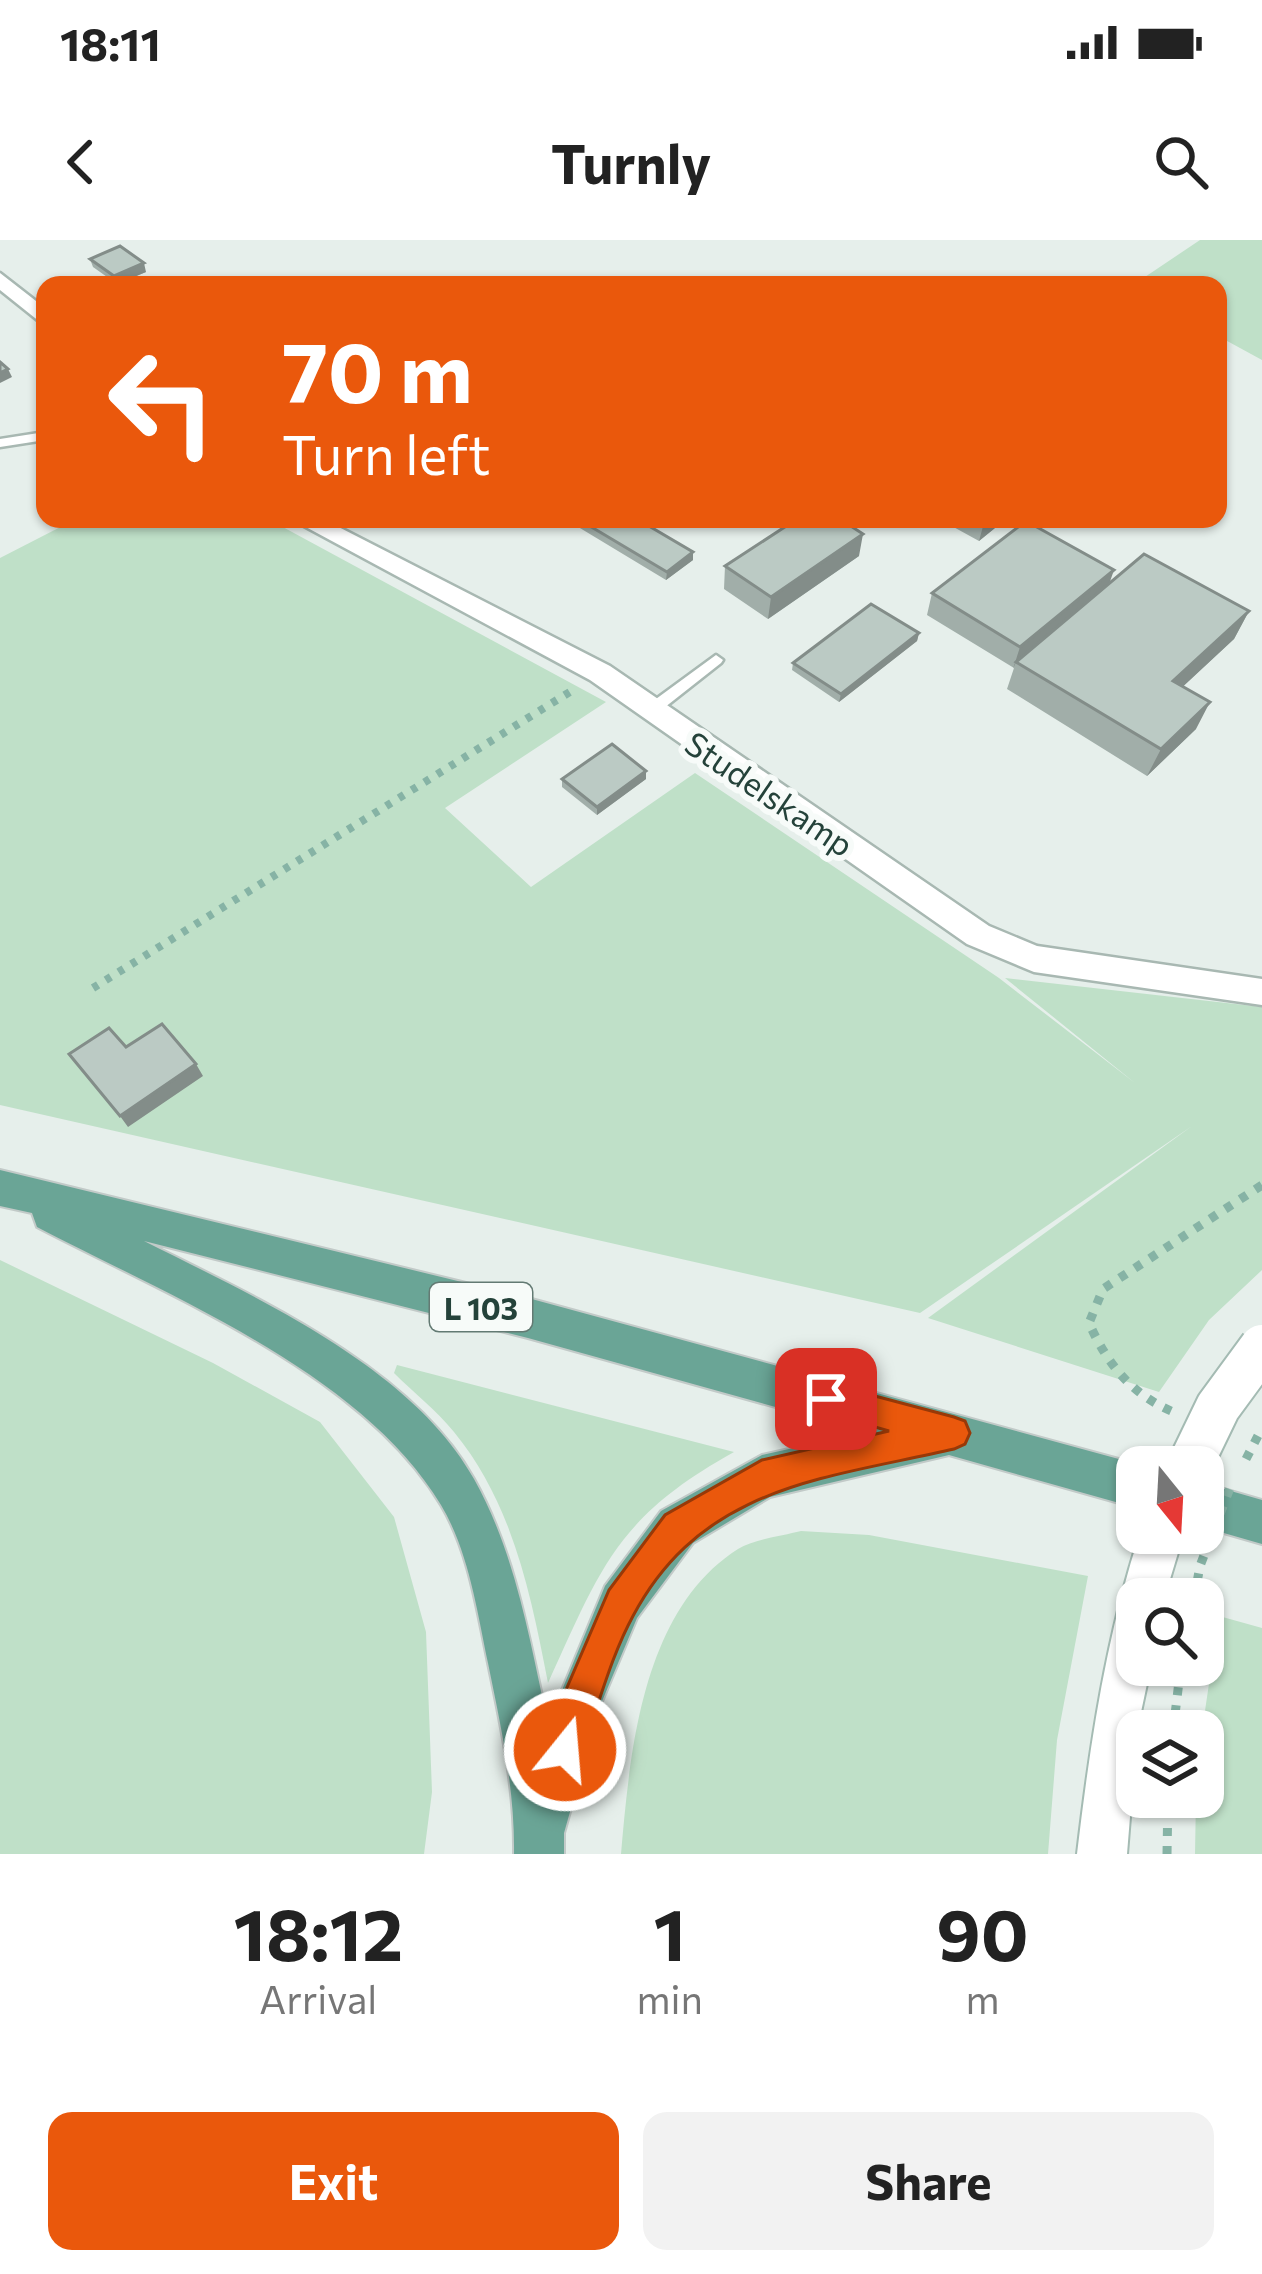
<!DOCTYPE html>
<html lang="en">
<head>
<meta charset="utf-8">
<style>
	:root { --surface:#fff; --page:#f2f2f2; --text:#222; --muted:#767676; --accent:#ea580c }
	body { margin:0; font-family:Commissioner,sans-serif; background:var(--page); color:var(--text); height:100vh; display:flex; flex-direction:column; font-size:45px; white-space:nowrap }
	* { box-sizing:border-box; margin:0 }
	p { font-size:39px; color:var(--muted) }
	.icon { flex:none; width:66px; height:66px; fill:none; stroke:currentColor; stroke-width:2; stroke-linecap:round; stroke-linejoin:round }
	.map { position:relative; height:1614px; overflow:hidden }
	.sheet { display:flex; flex-direction:column; background:var(--surface); flex:1 }
	.sheet>* { flex:none }
	.hud { position:absolute; left:36px; top:36px; width:1191px; height:252px; border-radius:24px; box-shadow:0 3px 9px #0004; background:#ea580c; color:#fff; overflow:hidden }
	.needle { width:78px; rotate:162deg }
	.fabs { position:absolute; left:1116px; top:1206px; display:grid; gap:24px }
	.fabs a { display:grid; place-items:center; width:108px; height:108px; border-radius:24px; background:var(--surface); box-shadow:0 3px 9px #0004; font-size:60px }
	.pin { position:absolute; display:grid; place-items:center; width:102px; height:102px; color:#fff; margin:-51px; border-radius:24px; box-shadow:0 6px 18px #0006 }
	.me { position:absolute; width:132px; margin:-66px; rotate:17deg; stroke-linejoin:round; filter:drop-shadow(0 0 9px #0008) }
	.turn { display:flex; align-items:center; gap:42px; height:252px; padding:0 48px; font-size:54px }
	.turn .icon { width:156px; height:156px; stroke-width:2.5 }
	.turn b { display:block; font-size:84px; line-height:102px }
	.eta { display:flex; justify-content:space-evenly; align-items:center; height:204px; text-align:center }
	.eta b { font-size:72px; font-weight:700; line-height:84px }
	.action { display:flex; gap:24px; margin-top:auto; padding:24px 48px }
	.action a { flex:1; height:138px; border-radius:24px; background:var(--accent); color:#fff; font-size:48px; font-weight:700; line-height:138px; text-align:center }
	.action a+a { background:var(--page); color:var(--text) }
	.status { display:flex; justify-content:space-between; align-items:center; height:84px; padding:0 60px; background:var(--surface); direction:ltr }
	.status svg { height:33px; fill:currentColor }
	header { display:flex; justify-content:space-between; align-items:center; height:156px; padding:0 48px; background:var(--surface); font-size:54px; font-weight:700 }
	.map>svg:first-child { display:block }
	.green { fill:#bfe0c8 }
	.lines { fill:none; stroke-linecap:round; stroke-linejoin:round }
	.lane-casing { stroke:#a8b8b2; stroke-width:5 }
	.street-casing { stroke:#a8b8b2; stroke-width:5 }
	.secondary-casing { stroke:#a4bbb3; stroke-width:4 }
	.primary-casing { stroke:#c2cac8; stroke-width:4 }
	.path-far1 { stroke:#86b3a5; stroke-width:8; stroke-dasharray:6 9; stroke-linecap:butt }
	.path { stroke:#86b3a5; stroke-width:9; stroke-dasharray:8 10; stroke-linecap:butt }
	.lane { fill:#fff; fill-rule:evenodd }
	.street { fill:#fff; fill-rule:evenodd }
	.secondary { fill:#fff; fill-rule:evenodd }
	.primary { fill:#6aa596; fill-rule:evenodd }
	.secondary-bridge-casing { stroke:#a4bbb3; stroke-width:48; stroke-linecap:butt }
	.path-bridge { stroke:#86b3a5; stroke-width:9; stroke-dasharray:8 10; stroke-linecap:butt }
	.secondary-bridge { stroke:#fff; stroke-width:44 }
	.wall { fill:#a1aea9 }
	.shaded-wall { fill:#838d89 }
	.building { fill:#bbcac4; stroke:#838d89; stroke-width:3 }
	.route { fill:#ea580c; stroke:#983908; stroke-width:3 }
	.labels { text-anchor:middle; dominant-baseline:central; stroke-width:12; stroke-linejoin:round; paint-order:stroke }
	.shield { fill:#f7fbf9; stroke:#637a73; stroke-width:3 }
	.shield-label { font-size:30px; font-weight:bold; fill:#24423a }
	.street-label { font-size:33px; fill:#24423a; stroke:#f7fbf9 }
</style>
</head>
<body>
<div class="status"><b>18:11</b><svg viewBox="0 0 49 12"><path d="M0 12V9h3v3zM5 12V6h3v6zM10 12V3h3v9zM15 12V0h3v12zM26 1h20v11H26zM47 4h2v5h-2z"/></svg></div>
<header><svg class="icon" aria-label="back" viewBox="0 0 24 24"><path d="M15 5l-7 7 7 7"/></svg>Turnly<svg class="icon" aria-label="search" viewBox="0 0 24 24"><circle cx="10" cy="10" r="6"/><path d="M15 15l6 6"/></svg></header>
<div class="map">
<svg width="1262" height="1614" viewBox="0 0 1262 1614">
	<rect width="100%" height="100%" fill="#e6efeb"/>
	<!-- green -->
	<path class="green" d="M1200 0H1262V120L1218 96V45H1133Z
		M76 279H268L606 462 445 568 531 647 695 533 999 738 1135 843 1005 738 1262 767V1030L1209 1080 1159 1152 928 1078 1192 886 920 1073 0 865V318Z
		M0 1020 213 1123 320 1182 394 1277 426 1392 432 1552 424 1614H0Z
		M397 1125 734 1212C617 1277 601 1327 548 1443 531 1355 513 1264 454 1192 437 1171 413 1152 394 1133Z
		M801 1291 869 1295 1088 1336 1057 1500 1048 1614H621C630 1512 642 1370 738 1309 754 1299 782 1296 801 1291Z
		M1219 1376 1262 1388V1614H1195L1196 1557H1203L1202 1491Z"/>
	<g class="lines">
		<!-- lane casing -->
		<g class="lane-casing">
			<path id="lane" d="M45 192V200L0 207V199Z
				M716 415 723 420 721 423 655 475H645V467Z"/>
		</g>
		<!-- street casing -->
		<g class="street-casing">
			<path id="street" d="M0 33 45 68V86L0 50Z
				M291 279H323L610 426 989 686 1037 706 1262 739V765L1034 732 967 704 590 440Z"/>
		</g>
		<!-- secondary casing -->
		<g class="secondary-casing">
			<path id="secondary" d="M1140 1293H1184L1164 1359H1137V1425H1151L1137 1491 1127 1614H1077C1090 1504 1106 1397 1140 1293Z"/>
		</g>
		<!-- primary casing -->
		<g class="primary-casing">
			<path id="primary" d="M0 930 528 1058 1137 1224 1143 1227H1137V1268L949 1215 770 1257 693 1303 637 1378 600 1466 564 1593V1614H514C515 1549 501 1487 488 1423 477 1371 469 1312 441 1265 362 1133 169 1056 37 987L32 973 0 966ZM144 1001 528 1098 865 1192 762 1215 661 1271 605 1346 548 1484C530 1402 516 1314 474 1239 412 1127 255 1057 144 1001Z
				M1203 1243 1262 1260V1304L1203 1287Z"/>
		</g>
		<!-- path-far1 -->
		<path class="path-far1" d="M93 748 573 450"/>
		<!-- path -->
		<path class="path" d="M1171 1171C1130 1153 1107 1123 1089 1083L1103 1049 1262 945
			M1173 1491 1181 1425
			M1167 1614 1168 1557"/>
		<!-- lane -->
		<use href="#lane" class="lane"/>
		<!-- street -->
		<use href="#street" class="street"/>
		<!-- secondary -->
		<use href="#secondary" class="secondary"/>
		<!-- primary -->
		<use href="#primary" class="primary"/>
		<!-- secondary-bridge casing -->
		<g class="secondary-bridge-casing">
			<path id="secondary-bridge" d="M1189 1227 1218 1167 1262 1107"/>
		</g>
		<!-- path-bridge -->
		<path class="path-bridge" d="M1246 1219 1262 1188
			M1194 1359 1200 1326 1230 1248"/>
		<!-- secondary-bridge -->
		<use href="#secondary-bridge" class="secondary-bridge"/>
	</g>
	<!-- wall -->
	<path class="wall" d="M90 19 146 32 117 44 93 27Z
		M565 279H637L693 320 666 340Z
		M939 279H1006L979 301Z
		M859 316 768 379 724 349 725 326Z
		M1109 343 1249 371 1234 399 1183 446 1196 489 1147 536 1007 449 1014 428 927 375 932 353Z
		M919 393 917 401 839 462 792 430 793 423Z
		M562 539H646L597 575 562 547Z"/>
	<!-- shaded-wall -->
	<path class="shaded-wall" d="M144 23 146 32 117 44 114 36Z
		M8 129 12 137 0 143V133Z
		M985 279H1006L979 301Z
		M863 294 859 316 768 379 771 357Z
		M693 312V320L666 340 667 332Z
		M1114 330 1106 353 1016 422 1013 429 1020 407Z
		M1249 371 1234 399 1160 468 1173 441Z
		M919 393 917 401 839 462 841 454Z
		M1210 462 1196 489 1147 536 1161 509Z
		M646 531V539L597 575V567Z
		M196 824 203 836 128 887 120 876Z"/>
	<!-- building -->
	<path class="building" d="M120 6 144 23 114 36 90 19Z
		M0 122 8 129 0 133Z
		M578 279H637L693 312 667 332Z
		M797 279H840L863 294 771 357 725 326Z
		M1026 281 1114 330 1020 407 932 353Z
		M1144 314 1249 371 1173 441 1210 462 1161 509 1016 422Z
		M871 364 919 393 841 454 793 423Z
		M612 504 646 531 597 567 562 539Z
		M162 784 196 824 120 876 69 814 109 788 126 807Z"/>
	<!-- route -->
	<path class="route" d="M826 1143 954 1177 965 1181 970 1193 965 1204 954 1209C824 1239 703 1245 633 1376 608 1422 597 1474 577 1522L565 1528 552 1522 547 1510 559 1466 609 1350 665 1275 762 1220 889 1191 815 1170 810 1159 815 1147Z"/>
	<g class="labels">
		<!-- shield labels -->
		<rect class="shield" x="430" y="1043" width="102" height="48" rx="9"/>
		<g class="shield-label">
			<text x="481" y="1067">L 103</text>
		</g>
		<!-- street labels -->
		<g class="street-label">
			<text transform="translate(770 553) rotate(34)">Studelskamp</text>
		</g>
	</g>
</svg>
<div class="fabs">
<a><svg class="needle" viewBox="-14 -14 28 28"><path d="M0-13l5 13h-10z" fill="#e53935"/><path d="M0 13l5-13h-10z" fill="#767676"/></svg></a>
<a><svg class="icon" aria-label="search" viewBox="0 0 24 24"><circle cx="10" cy="10" r="6"/><path d="M15 15l6 6"/></svg></a>
<a><svg class="icon" aria-label="layers" viewBox="0 0 24 24"><path d="M12 4l9 5-9 5-9-5zM3 14l9 5 9-5"/></svg></a>
</div>
<div class="pin" style="left:826px;top:1159px;background:#d93025"><svg class="icon" aria-label="arrive" viewBox="0 0 24 24"><path d="M6 21V4h12l-3 4 3 4H6"/></svg></div>
<svg class="me" style="left:565px;top:1510px" viewBox="-20 -20 40 40"><circle r="17" fill="#ea580c" stroke="#fff" stroke-width="3"/><path d="M0-11L8 9 0 5-8 9z" fill="#fff"/></svg>
<div class="hud">
<div class="turn"><svg class="icon" aria-label="left" viewBox="0 0 24 24"><path d="M17 20v-9H6M10 6l-5 5 5 5"/></svg><div><b>70 m</b>Turn left</div></div>
</div>
</div>
<section class="sheet">
<div class="eta">
<div><b>18:12</b><p>Arrival</p></div>
<div><b>1</b><p>min</p></div>
<div><b>90</b><p>m</p></div>
</div>
<div class="action"><a>Exit</a><a>Share</a></div>
</section>
</body>
</html>
